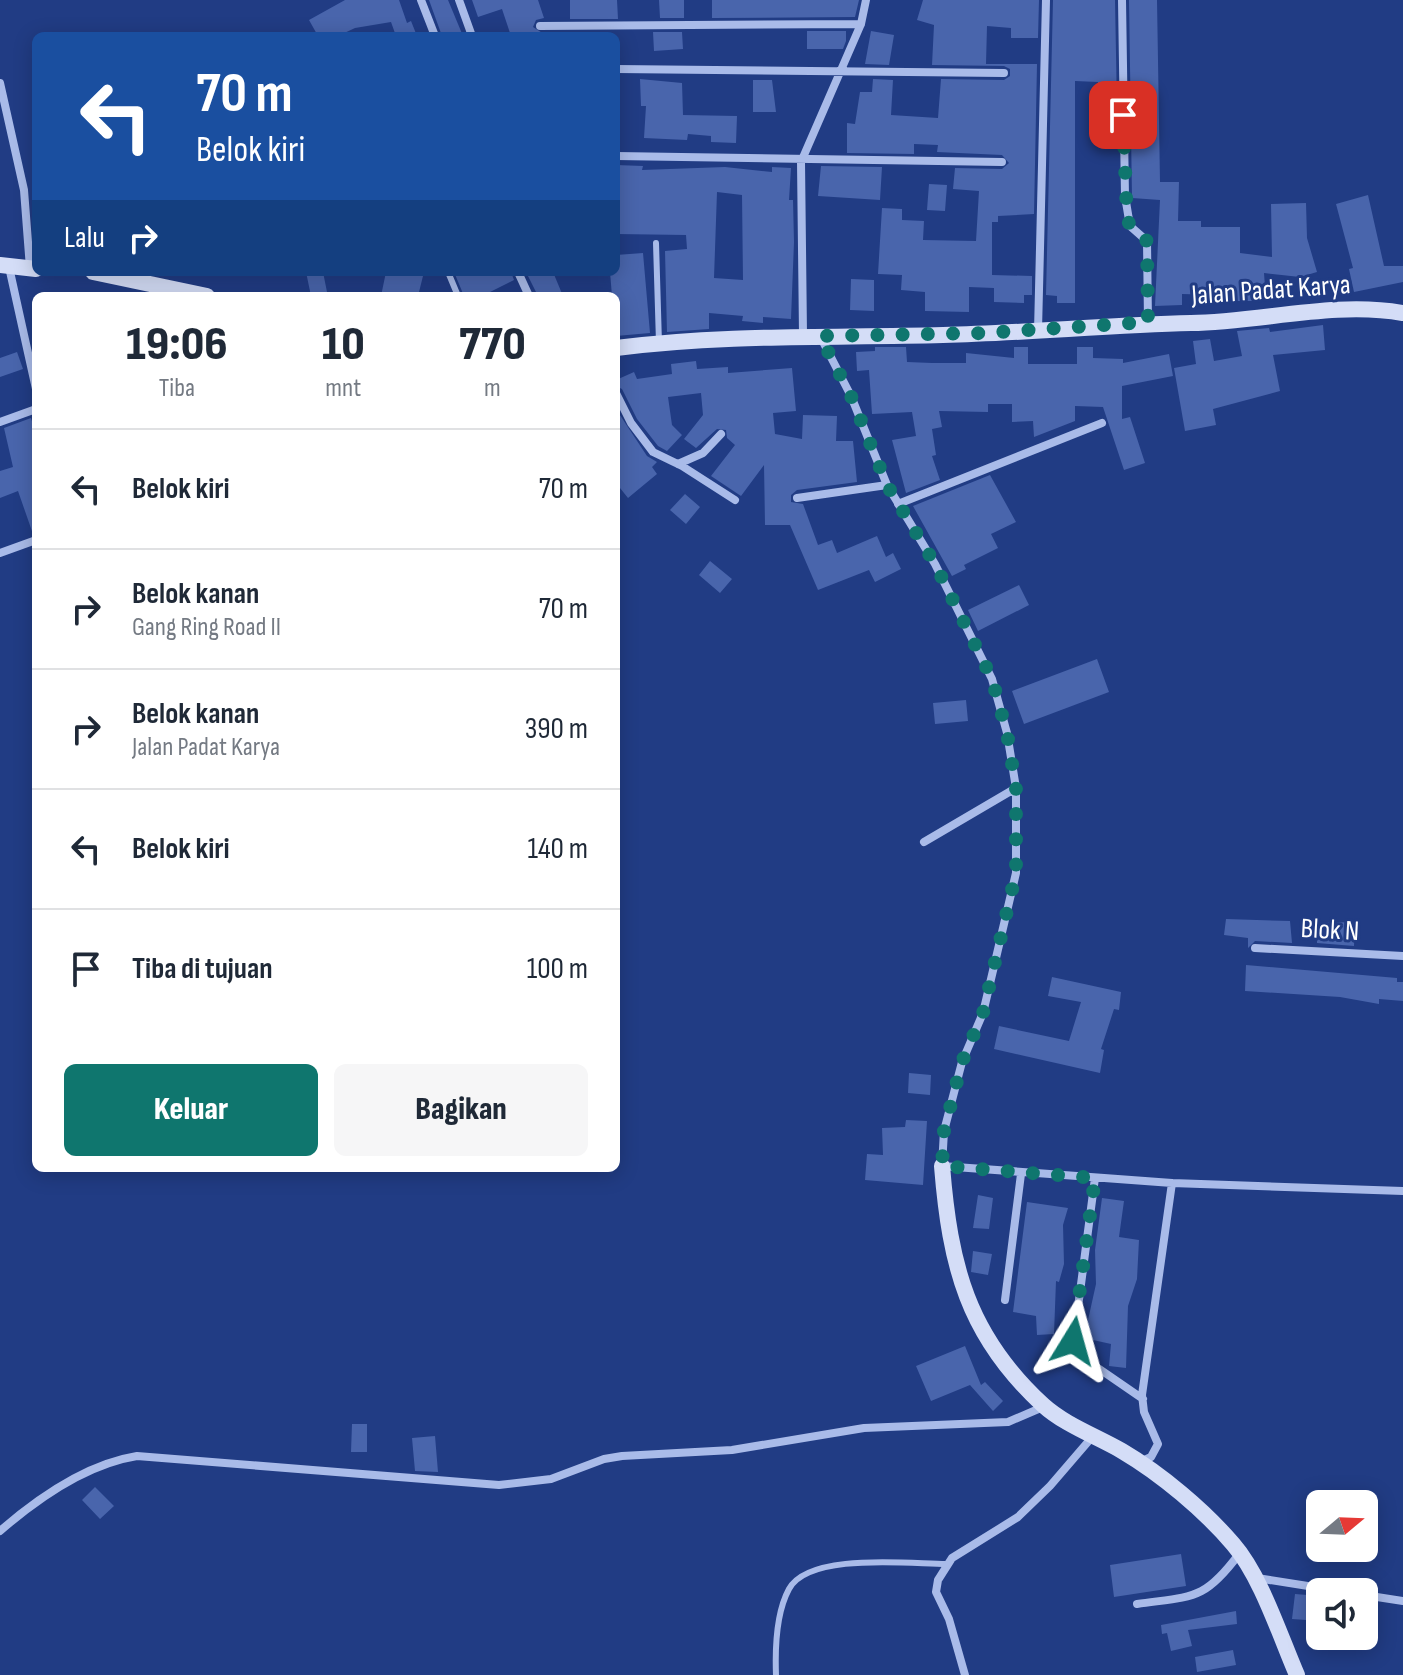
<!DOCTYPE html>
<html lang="id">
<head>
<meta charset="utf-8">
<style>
	:root { --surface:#fff; --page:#f6f6f7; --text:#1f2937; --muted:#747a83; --line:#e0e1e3; --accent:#0f766e }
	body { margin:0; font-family:"Sofia Sans Condensed",sans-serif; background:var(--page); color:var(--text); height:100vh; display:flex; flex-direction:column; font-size:30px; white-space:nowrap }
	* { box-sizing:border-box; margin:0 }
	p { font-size:26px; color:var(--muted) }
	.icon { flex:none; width:44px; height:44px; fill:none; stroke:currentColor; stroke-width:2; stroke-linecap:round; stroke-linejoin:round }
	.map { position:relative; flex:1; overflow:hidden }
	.panel { position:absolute; left:32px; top:292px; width:588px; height:880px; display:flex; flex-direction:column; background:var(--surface); border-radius:12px; box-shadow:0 4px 20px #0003 }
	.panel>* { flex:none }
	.hud { position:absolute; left:32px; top:32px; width:588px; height:244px; border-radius:12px; box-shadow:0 4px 20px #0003; background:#1a4fa0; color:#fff; overflow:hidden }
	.needle { width:52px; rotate:71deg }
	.buttons { position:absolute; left:1306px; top:1490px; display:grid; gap:16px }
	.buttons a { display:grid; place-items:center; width:72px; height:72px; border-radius:12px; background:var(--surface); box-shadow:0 4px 20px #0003; font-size:40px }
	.pin { position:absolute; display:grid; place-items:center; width:68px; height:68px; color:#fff; margin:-34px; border-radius:16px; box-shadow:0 4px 12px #0006 }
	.me { position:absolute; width:88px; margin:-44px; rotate:8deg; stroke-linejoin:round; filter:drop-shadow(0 0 6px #0008) }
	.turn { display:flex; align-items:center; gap:28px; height:168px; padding:0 32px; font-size:36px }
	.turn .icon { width:104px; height:104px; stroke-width:2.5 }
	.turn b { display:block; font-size:56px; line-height:68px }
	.then { display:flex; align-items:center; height:76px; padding:0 32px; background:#0003; gap:16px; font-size:30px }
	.eta { display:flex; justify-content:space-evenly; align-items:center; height:136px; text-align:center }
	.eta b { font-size:48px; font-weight:800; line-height:56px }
	.button { display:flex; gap:16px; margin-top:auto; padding:16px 32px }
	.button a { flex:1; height:92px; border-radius:12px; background:var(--accent); color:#fff; font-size:32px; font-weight:800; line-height:92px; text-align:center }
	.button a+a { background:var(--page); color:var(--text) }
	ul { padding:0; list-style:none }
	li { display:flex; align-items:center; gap:24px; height:120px; padding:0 32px; border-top:2px solid var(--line) }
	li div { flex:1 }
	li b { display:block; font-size:30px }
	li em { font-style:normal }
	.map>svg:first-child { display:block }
	.building { fill:#4965ac; fill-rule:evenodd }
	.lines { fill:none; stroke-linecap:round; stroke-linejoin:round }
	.lane { stroke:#a9bbe9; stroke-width:6 }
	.street { stroke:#a9bbe9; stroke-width:8 }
	.secondary { stroke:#d4ddf7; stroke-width:16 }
	.route { stroke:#0f766e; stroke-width:14; stroke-dasharray:0 25.2 }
	.labels { text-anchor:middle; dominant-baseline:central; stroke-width:6; stroke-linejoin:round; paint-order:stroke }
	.street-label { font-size:28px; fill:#fff; stroke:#213c84 }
</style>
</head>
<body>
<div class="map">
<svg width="1403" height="1675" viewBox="0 0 1403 1675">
	<rect width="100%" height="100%" fill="#213c84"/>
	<!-- building -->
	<path class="building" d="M345 0H399L407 23 411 21 417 36H396L391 22 355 28 338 36H318L309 20Z
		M429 0H448L463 36H442Z
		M472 0H538L544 18 536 20 533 27 547 36H511L502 9 478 17Z
		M570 0H617L618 19H570Z
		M659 0H684V18H660Z
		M712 0H859L855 17 712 18Z
		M923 0H1039L1038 38H1011V28L987 26 986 64H1037L1034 214 998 216V222H992V275L1032 276V295H1024V303L994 302V288L969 287V312L925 311V292L901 290 902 275 878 274 882 208 902 209V220L924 221 923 240 976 241 979 191 953 189 955 168 1002 169 1009 163 1002 155 937 152 938 145 914 144V154L847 153V123L855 124 860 92H872L873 79 893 80 891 115 938 118 941 79 1004 80 1010 76V69L1004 66 932 65 934 25 917 20Z
		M1053 0H1115L1117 107H1098V82L1075 81V303H1057V296L1046 295Z
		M1129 0H1157L1160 182H1179L1178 221H1201V227H1240V253L1272 257 1271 204 1306 203 1307 238 1317 272 1300 277 1264 273 1266 301H1218V295L1182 294V305L1155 306 1160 200 1132 198Z
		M807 31H846V41L843 49H807Z
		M871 31 894 35 889 65 865 64Z
		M653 32H682L683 49 654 51Z
		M640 79 682 83 683 115 737 116 736 143 711 142V136L688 134 687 140 644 138 646 106H641Z
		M753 80H772L776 112H753Z
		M616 165 643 166 642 170 725 167 772 172V167L791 168 789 200H793L794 242 791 319 763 317V323L742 321 743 316 709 313V329L667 332 665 251 687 249 686 235 616 234ZM717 192 742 195 743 280 714 278Z
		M821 166 882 167 880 200 818 196Z
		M929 184 947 185 945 211 927 210Z
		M1368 195 1384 266H1403V282L1354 292 1349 269 1353 268 1336 204Z
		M643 253 650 333 616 336V296H612L610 272H616V255Z
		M306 272H323L327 292 311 296Z
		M386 272H424L418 296H381Z
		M454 272H511L514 280 482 296H464Z
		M526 272H553L563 296H538Z
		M851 279 874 280V311L850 310Z
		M1323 325 1325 350 1273 355 1280 391 1213 409 1216 425 1185 431 1174 368 1196 364 1193 341 1210 339 1214 361 1242 356 1237 331 1269 328 1270 332Z
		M875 347H906L907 362 932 363H966V353L1014 358V347H1028V364H1077V347H1093V358L1123 359V363L1169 354 1173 376 1122 386V419L1130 417 1145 463 1124 470 1103 407 1075 406V421L1034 437 1033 421 1012 422V404H988V412L939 411 942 427 932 429 936 455 932 456 940 480 906 493 892 440 916 436 912 412 872 414 869 370 857 371 856 352 875 351Z
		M17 352 23 369 0 377V358Z
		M696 361 697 369 728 367V373L792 368 796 411 773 413 775 434 802 439 803 415 837 416 836 441H853L857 482 797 490 791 495V502L803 504 818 545 832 540 837 553 877 536 886 557 893 553 901 569 875 582 869 570 818 590 790 525H765L764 465 741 496 711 476 735 445 727 438 726 430 717 429 696 448 684 439 703 415 701 393 668 397 672 425 682 435 667 451 658 446 637 419 622 389 616 386V380L634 372 637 379 672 374 671 364Z
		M616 409 647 456 657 462 652 467 657 474 628 498 616 483Z
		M31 418 36 435V533L33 534 18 491 0 498V471L13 467 4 428Z
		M990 475 1016 522 991 534 998 548 964 565 966 569 952 576 913 506Z
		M685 494 700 507 686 524 670 510Z
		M710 561 732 579 720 593 699 575Z
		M1019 585 1029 605 978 631 968 610Z
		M1097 659 1109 692 1024 724 1012 691Z
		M966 700 968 721 935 724 933 703Z
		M1226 919 1290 921 1292 943 1255 941 1248 948V938L1224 935Z
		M1355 922 1354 946 1317 943V923Z
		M1246 965 1397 978V982H1403V1001L1379 999V1004L1340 997 1245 991Z
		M1052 977 1121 992 1119 1010 1114 1009 1101 1049 1104 1050 1100 1073 994 1049 999 1026 1069 1041 1081 1002 1048 996Z
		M909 1073 931 1075 930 1095 908 1093Z
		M906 1120 927 1121 923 1185 865 1180 867 1154 883 1155 882 1128 905 1127Z
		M978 1195 993 1198 989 1229 973 1228Z
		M1102 1198 1124 1201 1119 1237 1139 1240 1137 1279 1128 1306 1126 1368 1109 1366 1111 1344 1084 1338 1096 1284 1095 1250Z
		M1027 1202 1068 1208 1063 1225 1064 1264 1059 1282 1056 1281 1054 1334 1037 1335 1036 1316 1013 1312Z
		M973 1251 992 1254 988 1275 971 1272Z
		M965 1346 981 1385 985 1382 1003 1401 993 1411 970 1385 931 1401 916 1366Z
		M352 1424H367V1452H351Z
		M435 1436 438 1472 415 1471 412 1438Z
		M95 1487 114 1506 100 1519 82 1500Z
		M1181 1554 1186 1586 1114 1597 1110 1565Z
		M1295 1594 1320 1596V1621L1292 1619Z
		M1236 1611 1237 1624 1188 1630 1192 1646 1171 1651 1167 1633 1162 1634 1161 1625Z
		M1233 1650 1236 1665 1197 1672 1195 1657Z"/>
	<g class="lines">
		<!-- lane -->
		<path class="lane" d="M656 243 659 343
			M448 272 458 296
			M776 1675C775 1648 776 1613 789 1589 809 1552 910 1564 946 1564"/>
		<!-- street -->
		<path class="street" d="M421 0 435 36
			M459 0 472 36
			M1122 0 1125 196 1130 226 1147 241 1148 322
			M540 26 861 24
			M383 36H388
			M616 69 1004 73
			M0 83 24 190 30 268
			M616 156 1002 162
			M9 267 36 389
			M518 272 529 296
			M1038 331 1046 0
			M803 334 801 162 861 24 866 0
			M820 336 851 396 887 485 935 564 992 679 1007 733 1016 788V873L983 1013 962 1062 944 1131 942 1166 1172 1183 1403 1191
			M616 393 631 423 653 452 682 466 735 500
			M0 422 36 409
			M678 464 703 453 721 434
			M797 498 887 485
			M898 504 1102 423
			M0 553 36 540
			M924 842 1016 788
			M1255 948 1403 956
			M1095 1178 1073 1345 1079 1355 1143 1399
			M1005 1300 1021 1174
			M1140 1462 1151 1457 1158 1444 1144 1412 1142 1395 1172 1183
			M0 1531C38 1498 86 1464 137 1456L499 1485 551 1479 604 1459 622 1456 732 1450 864 1428 1008 1422 1043 1407
			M1257 1578 1346 1592
			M1364 1595 1403 1601
			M1137 1604C1193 1596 1204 1601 1239 1554
			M965 1675 949 1619 936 1592 938 1580 952 1558 1018 1517 1050 1486 1093 1436"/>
		<!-- secondary -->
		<path class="secondary" d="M0 265 36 269
			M93 272 207 296
			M616 348C725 334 833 338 943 335 1026 333 1109 325 1191 323 1261 322 1334 301 1403 313
			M942 1166C950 1265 967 1335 1043 1405 1065 1425 1096 1436 1122 1451 1161 1474 1204 1510 1233 1544 1261 1576 1280 1636 1297 1675"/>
	</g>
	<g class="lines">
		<!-- route -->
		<path class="route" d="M1073 1341 1095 1178 942 1166 944 1131 962 1062 983 1013 1016 873V788L1007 733 992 679 935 564 887 485 851 396 820 336 986 333 1148 322 1147 241 1130 226 1127 218 1123 115"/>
	</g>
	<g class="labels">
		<!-- street labels -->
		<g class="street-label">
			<text transform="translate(1271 290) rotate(-4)">Jalan Padat Karya</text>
			<text transform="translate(1330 930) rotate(3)">Blok N</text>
		</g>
	</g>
</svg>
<div class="buttons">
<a><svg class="needle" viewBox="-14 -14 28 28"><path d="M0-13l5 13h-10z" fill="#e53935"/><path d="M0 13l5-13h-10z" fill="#747a83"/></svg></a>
<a><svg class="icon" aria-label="sound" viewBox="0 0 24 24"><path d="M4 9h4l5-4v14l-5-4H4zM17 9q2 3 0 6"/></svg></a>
</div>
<div class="pin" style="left:1123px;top:115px;background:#d93025"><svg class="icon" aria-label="arrive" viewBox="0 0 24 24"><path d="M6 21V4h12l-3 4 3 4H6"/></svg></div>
<svg class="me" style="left:1073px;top:1341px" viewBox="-20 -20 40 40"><path d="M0-17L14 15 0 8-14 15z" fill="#0f766e" stroke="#fff" stroke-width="4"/></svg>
<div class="hud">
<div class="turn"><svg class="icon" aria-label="left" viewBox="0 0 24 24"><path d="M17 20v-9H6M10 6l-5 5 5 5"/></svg><div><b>70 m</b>Belok kiri</div></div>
<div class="then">Lalu<svg class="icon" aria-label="right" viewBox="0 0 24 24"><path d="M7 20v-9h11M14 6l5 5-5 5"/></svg></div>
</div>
<section class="panel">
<div class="eta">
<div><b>19:06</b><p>Tiba</p></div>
<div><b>10</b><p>mnt</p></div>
<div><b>770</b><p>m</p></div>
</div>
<ul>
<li><svg class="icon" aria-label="left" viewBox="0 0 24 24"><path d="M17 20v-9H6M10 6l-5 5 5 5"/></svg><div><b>Belok kiri</b></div><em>70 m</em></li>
<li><svg class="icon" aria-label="right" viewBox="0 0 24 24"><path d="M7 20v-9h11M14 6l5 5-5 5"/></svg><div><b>Belok kanan</b><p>Gang Ring Road II</p></div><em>70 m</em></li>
<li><svg class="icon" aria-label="right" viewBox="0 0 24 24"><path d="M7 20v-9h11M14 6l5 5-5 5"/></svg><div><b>Belok kanan</b><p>Jalan Padat Karya</p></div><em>390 m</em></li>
<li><svg class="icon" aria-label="left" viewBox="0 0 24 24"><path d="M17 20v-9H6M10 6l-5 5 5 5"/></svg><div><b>Belok kiri</b></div><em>140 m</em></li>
<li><svg class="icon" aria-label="arrive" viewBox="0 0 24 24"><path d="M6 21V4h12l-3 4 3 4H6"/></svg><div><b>Tiba di tujuan</b></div><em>100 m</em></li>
</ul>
<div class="button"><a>Keluar</a><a>Bagikan</a></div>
</section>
</div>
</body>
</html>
